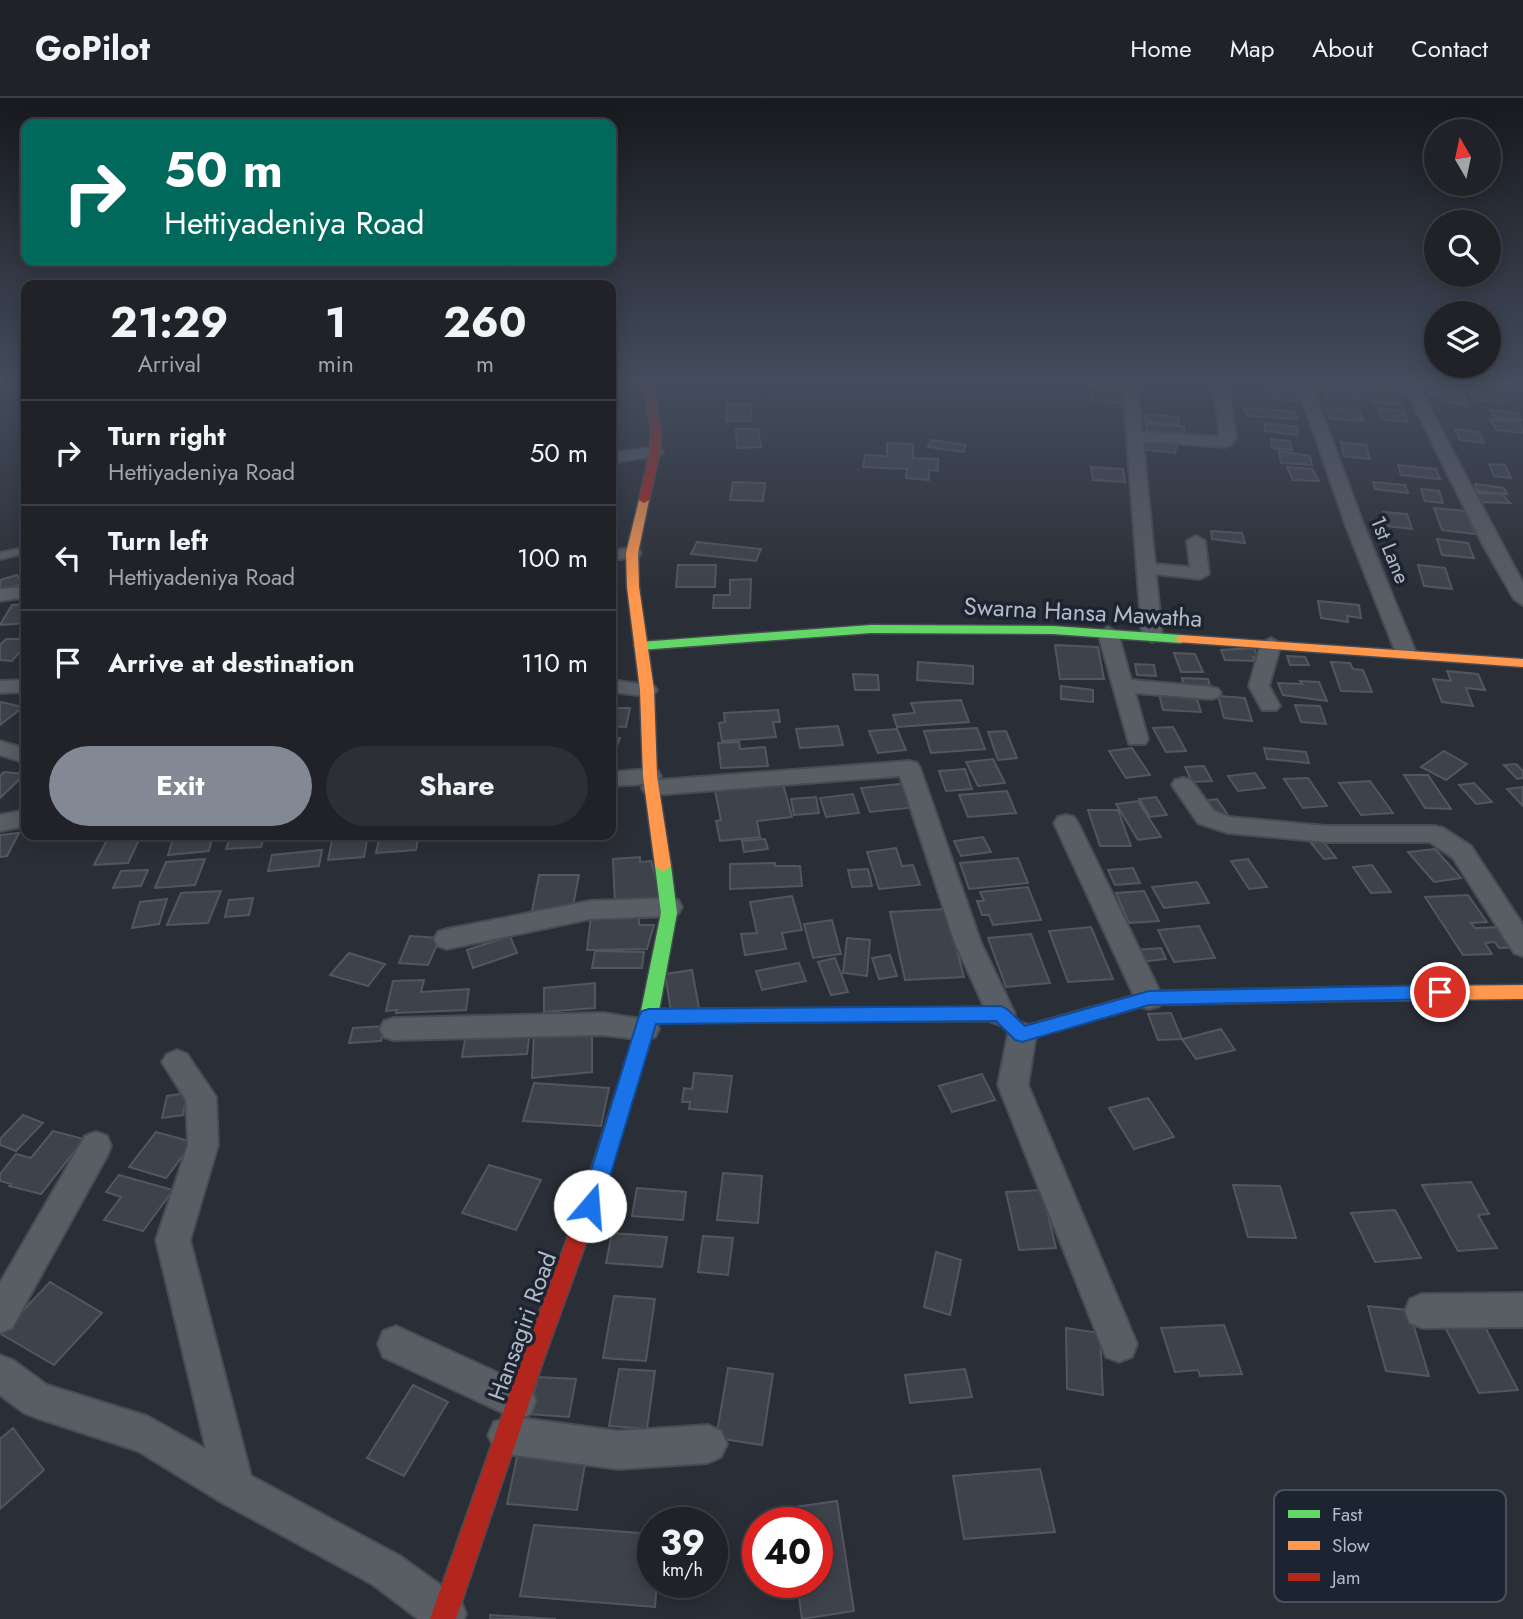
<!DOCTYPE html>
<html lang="en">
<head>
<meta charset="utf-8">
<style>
	:root { --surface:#202228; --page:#2d2f34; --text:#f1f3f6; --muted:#a2a4a8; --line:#3d3f45; --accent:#838994 }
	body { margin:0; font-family:Jost,sans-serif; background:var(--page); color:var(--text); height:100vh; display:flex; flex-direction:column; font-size:26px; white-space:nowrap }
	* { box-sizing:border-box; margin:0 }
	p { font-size:23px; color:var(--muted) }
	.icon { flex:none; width:38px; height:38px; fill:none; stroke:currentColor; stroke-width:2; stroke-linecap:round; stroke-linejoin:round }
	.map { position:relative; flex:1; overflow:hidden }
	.drawer { position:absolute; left:21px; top:182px; width:595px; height:560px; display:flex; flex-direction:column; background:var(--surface); border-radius:14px; box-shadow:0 4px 18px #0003,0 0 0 2px var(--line) }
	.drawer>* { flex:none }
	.top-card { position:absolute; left:21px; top:21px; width:595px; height:147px; border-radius:14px; box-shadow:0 4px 18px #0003,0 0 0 2px var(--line); background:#00695c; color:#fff; overflow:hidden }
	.needle { width:46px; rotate:351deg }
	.controls { position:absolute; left:1424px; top:21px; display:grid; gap:14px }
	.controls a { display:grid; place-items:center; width:77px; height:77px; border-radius:50%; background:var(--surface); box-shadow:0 4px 18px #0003,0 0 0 2px var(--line); font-size:35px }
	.speed { position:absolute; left:637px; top:1409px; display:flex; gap:14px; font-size:35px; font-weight:700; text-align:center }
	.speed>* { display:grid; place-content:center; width:91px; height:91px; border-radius:50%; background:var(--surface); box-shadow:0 4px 18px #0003,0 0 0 2px var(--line); line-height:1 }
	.speed small { font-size:18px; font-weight:400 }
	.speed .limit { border:10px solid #d22; background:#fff; color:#111 }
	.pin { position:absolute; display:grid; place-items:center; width:60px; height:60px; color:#fff; margin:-30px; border:4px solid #fff; border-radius:50%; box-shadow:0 2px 7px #0007 }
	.me { position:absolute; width:77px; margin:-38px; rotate:18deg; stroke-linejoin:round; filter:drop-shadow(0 0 5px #0008) }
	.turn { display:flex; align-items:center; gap:24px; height:147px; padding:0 28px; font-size:32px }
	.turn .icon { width:91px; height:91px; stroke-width:2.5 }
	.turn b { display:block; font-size:49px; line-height:60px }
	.eta { display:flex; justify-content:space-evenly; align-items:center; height:119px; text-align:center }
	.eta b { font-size:42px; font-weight:700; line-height:49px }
	.button { display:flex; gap:14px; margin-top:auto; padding:14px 28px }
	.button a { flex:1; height:80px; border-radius:42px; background:var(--accent); color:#fff; font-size:28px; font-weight:700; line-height:80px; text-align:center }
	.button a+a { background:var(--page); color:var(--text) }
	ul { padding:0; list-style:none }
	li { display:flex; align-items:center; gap:21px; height:105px; padding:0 28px; border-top:2px solid var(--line) }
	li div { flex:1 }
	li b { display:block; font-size:26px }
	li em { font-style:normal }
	header { display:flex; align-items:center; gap:42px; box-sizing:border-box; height:98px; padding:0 35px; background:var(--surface); border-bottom:2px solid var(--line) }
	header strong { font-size:33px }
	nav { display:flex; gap:38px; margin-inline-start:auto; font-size:24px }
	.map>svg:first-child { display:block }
	.building { fill:#3e424b; stroke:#52565e; stroke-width:2 }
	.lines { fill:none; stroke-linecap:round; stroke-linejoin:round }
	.lane-casing { stroke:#474b53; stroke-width:4 }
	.street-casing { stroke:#474b53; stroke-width:4 }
	.fast-casing { stroke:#474b53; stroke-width:3 }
	.slow-casing { stroke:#474b53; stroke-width:3 }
	.jam-casing { stroke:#474b53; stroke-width:3 }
	.lane { fill:#595d64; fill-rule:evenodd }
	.street { fill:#595d64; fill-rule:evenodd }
	.fast { fill:#63d668; fill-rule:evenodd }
	.slow { fill:#ff974d; fill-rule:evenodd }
	.jam { fill:#b3261e; fill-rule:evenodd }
	.route { fill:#1a73e8; stroke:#114b97; stroke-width:2 }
	.labels { text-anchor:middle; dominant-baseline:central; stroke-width:7; stroke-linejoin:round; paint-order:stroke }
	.far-street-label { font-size:21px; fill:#b3bac7; stroke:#1d2431 }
	.street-label { font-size:24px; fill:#b3bac7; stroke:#1d2431 }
	.key { fill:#1d2431; stroke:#4a515e; stroke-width:2 }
	.key-label { font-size:19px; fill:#b3bac7 }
</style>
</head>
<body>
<header>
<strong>GoPilot</strong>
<nav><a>Home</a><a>Map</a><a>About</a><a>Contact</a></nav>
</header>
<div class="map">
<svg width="1523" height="1521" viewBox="0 0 1523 1521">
	<rect width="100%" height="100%" fill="#2a2e36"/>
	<!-- building -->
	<path class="building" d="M1088 286H1124V292L1088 289Z
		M1313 286H1352L1353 291 1314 287Z
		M1358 286H1392L1394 293 1359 290Z
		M1265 291 1297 293 1300 303 1267 300Z
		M1325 291 1359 294 1361 302 1327 299Z
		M1429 291 1461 293 1468 307 1444 304 1441 297 1430 296Z
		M1469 292 1505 299 1509 305 1474 302Z
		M1368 293 1396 295 1402 307 1373 305Z
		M1091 295 1125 297 1126 306 1092 303Z
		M727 306H752L751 323H726Z
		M1244 310 1293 313 1297 321 1248 318Z
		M1378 310 1404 313 1408 324 1382 321Z
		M1326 311 1358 312 1364 323 1331 321Z
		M1490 312 1518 315 1522 322 1494 319Z
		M1145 316 1178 319 1179 327 1145 324Z
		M1490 321 1520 324 1523 335 1496 332Z
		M1264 325 1297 329 1298 337 1265 333Z
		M1146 326 1184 328 1185 336 1147 334Z
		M736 331H758L761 349 737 350Z
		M1455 331 1479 334 1484 345 1460 342Z
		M1141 341 1177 345 1175 355 1142 351Z
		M1271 341 1290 343 1292 352 1272 350Z
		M931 342 966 347 964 354 928 349Z
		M1341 344 1366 347 1370 361 1344 358Z
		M887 345 913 346V360L938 361V373L929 372V382L906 380 907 371 863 369 865 357 887 358Z
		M1279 353 1310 358 1312 367 1281 365Z
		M1489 366 1505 367 1511 380 1494 378Z
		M1398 367 1436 371 1440 381 1401 377Z
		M1091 369 1123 371 1125 384 1093 382Z
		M1287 369 1312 371 1319 383 1293 382Z
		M733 384 765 385 763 403 730 402Z
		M1373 384 1405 387 1408 395 1375 391Z
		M1475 386 1504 390 1507 396 1477 393Z
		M1421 391 1439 393 1443 405 1425 403Z
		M1470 395 1502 396 1510 405 1478 404Z
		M1434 410 1466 413 1475 436 1442 432Z
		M1383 414 1407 416 1412 431 1387 428Z
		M1211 433 1242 435 1245 445 1212 441Z
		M1437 441 1468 445 1474 460 1442 457Z
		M697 444 761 451 756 463 691 456Z
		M678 467H716L715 489H676Z
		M1418 467 1445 470 1452 491 1424 488Z
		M17 477 22 486 0 493V482Z
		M751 481 750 510H713L714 497H730V482Z
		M1318 503 1359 507 1361 520 1347 518 1348 524 1321 520Z
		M26 506V525L0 527 12 507Z
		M6 541H26V546L12 563 0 562V547Z
		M1055 547 1098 549 1104 581H1060Z
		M1254 550 1258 560 1253 559 1255 563 1225 562 1221 552Z
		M1174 555 1195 556 1203 574H1181Z
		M1287 558 1305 559 1309 567H1290Z
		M918 564 973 568V586L917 582Z
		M1331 564 1350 565 1353 571 1363 572 1372 594 1341 593Z
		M1135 566 1154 567 1156 578 1137 577Z
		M1447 573 1478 576 1485 592 1466 590 1473 608 1442 604 1433 581 1451 583Z
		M853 576 878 577 879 592H855Z
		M1182 580 1208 581 1211 591 1184 589Z
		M1300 583 1319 584 1327 603 1283 597 1278 585 1302 586Z
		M1061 588 1093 592V604L1061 601Z
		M1159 596 1196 598 1201 614 1163 612Z
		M1218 598 1245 600 1252 623 1224 620Z
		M961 602 969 624 897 629 893 617 915 615 911 605Z
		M0 605 1 604 23 609 0 627Z
		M1295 607 1320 608 1326 626 1301 624Z
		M611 610H630L626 629 611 628Z
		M778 612 780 624H773L776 639 722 643 719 625 725 624 724 615Z
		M838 628 843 647 800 650 796 631Z
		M1173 629 1186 653 1166 654 1153 630Z
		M977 630 985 651 931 655 924 633Z
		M897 631 906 652 878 655 869 633Z
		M1006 633 1017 660 998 662 988 634Z
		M611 639 620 640 611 665Z
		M739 644 740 651 765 649 768 668 721 670 718 645Z
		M1132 650 1150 677 1126 680 1109 653Z
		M1264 650 1306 654 1309 665 1267 661Z
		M1444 653 1467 666 1446 682 1421 669Z
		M993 661 1005 685 978 688 966 664Z
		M1516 666 1523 673V680L1517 681 1504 667Z
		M1204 668 1212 683 1192 684 1185 669Z
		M965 671 972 691 946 693 939 673Z
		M4 674 25 676 0 700V678Z
		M1255 675 1265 690 1238 693 1228 678Z
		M1404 677H1428L1451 711 1425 710Z
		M1308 680 1327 708 1303 710 1284 681Z
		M1370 683 1393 715 1361 717 1339 685Z
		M908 685 918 709 870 714 861 690Z
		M1474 685 1492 704 1476 706 1459 687Z
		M783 686 792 719 757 723 760 739 720 743 716 723 721 722 715 693Z
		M1523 689V708L1507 691Z
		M1007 693 1016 715 968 719 959 697Z
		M853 696 859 715 826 719 820 700Z
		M816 699 819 715 794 717 791 701Z
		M1156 699 1167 717 1150 719 1139 701Z
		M1217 701 1228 717 1212 719 1202 703Z
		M1138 703 1161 739 1138 742 1116 706Z
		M1088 712H1118L1131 748H1100Z
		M19 735 7 758 0 759V737Z
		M174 737H213L209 753 168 757Z
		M231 737H265L261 749 226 751Z
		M333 737H368L364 759 328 762Z
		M380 737H439L438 739 418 741 416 752 376 755Z
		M983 739 991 754 961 758 954 743Z
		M140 740 128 765 94 767 107 742Z
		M765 741 768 751 744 754 742 743Z
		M1323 743 1336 760 1324 761 1311 745Z
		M896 750 902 768 913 767 920 787 879 791 867 754Z
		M1435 751 1461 780 1434 784 1408 754Z
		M322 752 319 768 268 773 272 757Z
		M640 759V764L651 763 663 804 615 806 613 761Z
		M1018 760 1028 785 969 791 960 765Z
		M205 761 195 787 155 790 166 764Z
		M1248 761 1267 789 1249 791 1231 763Z
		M775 765V768H800L802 788 730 791V766Z
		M1372 767 1391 794 1371 795 1353 769Z
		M1133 770 1140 785 1115 787 1108 772Z
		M868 771 872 788 852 789 848 772Z
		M148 772 141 788 113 790 121 773Z
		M539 777H579L572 813H532Z
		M1197 784 1209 805 1164 810 1152 789Z
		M1028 789 1041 822 993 827 989 817H982L977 803H984L980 794Z
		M221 793 208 825 167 827 181 795Z
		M1144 793 1159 823 1129 825 1116 795Z
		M1468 797 1487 824 1471 825 1475 830 1505 829 1520 849 1499 850 1495 844 1485 845 1492 856 1463 857 1425 799Z
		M792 798 802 832 782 835 786 851 745 857 741 836 757 835 750 804Z
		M253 800 249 817 225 819 229 802Z
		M167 801 159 826 132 830 140 804Z
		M946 811 964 879 905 882 890 814Z
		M639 817V827H654L647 851 587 852 591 818Z
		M832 822 841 856 813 860 804 826Z
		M1199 828 1215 860 1174 864 1158 832Z
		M1091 829 1113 881 1068 884 1049 833Z
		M1031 836 1050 885 1006 889 988 840Z
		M410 838 440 840 428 867 399 865Z
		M510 838 517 855 473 870 467 852Z
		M847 840 870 842 867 878 843 875Z
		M1161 850 1166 861 1141 864 1136 852Z
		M595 853 644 854 642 870H592Z
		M349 855 385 866 368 888 330 877Z
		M890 857 897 878 879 881 872 860Z
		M835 860 848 894 831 897 818 864Z
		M799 865 806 883 762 892 756 873Z
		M692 872 699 910 671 914 665 876Z
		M424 882 421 894 469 891 466 912 396 915 397 912 386 913 393 883Z
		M595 885V910L544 914V890Z
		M1171 915 1182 941 1158 942 1148 916Z
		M385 928 381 943 349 945 353 930Z
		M592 929V974L532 980 534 934Z
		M467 930 530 931 527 956 462 959Z
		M1221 931 1235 952 1196 961 1182 941Z
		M694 975 732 978 727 1014 689 1011 690 1004H682L684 990 692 991Z
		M982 976 995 1002 952 1014 939 988Z
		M534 985 609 990 601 1028 523 1023Z
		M187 995 183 1017 162 1020 167 998Z
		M1148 1000 1174 1039 1134 1051 1109 1010Z
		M23 1017 43 1025 16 1053 0 1047V1041Z
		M53 1033 84 1041 41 1096 9 1088 11 1086 0 1083V1076L16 1056 31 1060Z
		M156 1034 193 1044 166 1080 129 1069Z
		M489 1067 541 1082 516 1132 462 1115Z
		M723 1075 762 1078 758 1125 717 1122Z
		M119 1077 173 1092 143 1133 104 1122 121 1099 106 1094Z
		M1471 1084 1489 1116 1478 1117 1497 1150 1458 1153 1422 1087Z
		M1233 1087 1280 1088 1296 1140 1248 1139Z
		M637 1090 686 1094 683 1122 632 1118Z
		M1042 1092 1056 1150 1019 1152 1006 1094Z
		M1395 1112 1421 1160 1375 1164 1351 1115Z
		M612 1135 667 1139 662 1169 606 1165Z
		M703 1138 733 1140 728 1177 698 1174Z
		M936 1154 961 1162 950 1217 924 1209Z
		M50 1184 102 1215 54 1267 1 1236Z
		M614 1198 655 1201 646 1263 603 1260Z
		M1368 1208 1409 1212 1429 1278 1386 1273Z
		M1483 1225 1518 1292 1479 1295 1444 1227Z
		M1224 1227 1242 1276 1200 1278 1198 1272 1175 1274 1161 1230Z
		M1066 1230 1100 1235 1103 1297 1067 1291Z
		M728 1270 773 1276 762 1347 716 1340Z
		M619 1271 655 1273 647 1331 609 1328Z
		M965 1271 972 1299 910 1305 905 1277Z
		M538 1279 576 1281 569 1319 529 1316Z
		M413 1287 448 1304 404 1378 367 1360Z
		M13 1330 44 1372 0 1411V1341Z
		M518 1354 586 1360 577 1412 507 1406Z
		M1040 1371 1055 1434 964 1441 953 1378Z
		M1485 1394 1506 1444 1456 1445 1436 1395Z
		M837 1403 854 1513 802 1521 797 1484H817V1424H789L787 1410Z
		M534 1427 653 1436V1484H657L655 1509 520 1498Z
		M490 1517 556 1521H490Z"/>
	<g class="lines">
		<!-- lane casing -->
		<g class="lane-casing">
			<path id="lane" d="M26 449V455L0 461V455Z"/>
		</g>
		<!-- street casing -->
		<g class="street-casing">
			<path id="street" d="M1123 286H1137L1142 334 1220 339 1214 286H1228L1236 340 1231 347 1226 349 1143 343 1155 466 1190 469 1187 443 1196 438 1205 443 1209 476 1200 481 1156 476 1162 538 1152 544 1142 538Z
				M1297 286H1311L1364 428 1416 555 1413 559H1399L1396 555 1346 428Z
				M1403 286H1417L1523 485V507L1514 501 1482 445Z
				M1491 286H1523V292L1498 290Z
				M655 349 663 354 660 357 611 365V355Z
				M632 450 638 451 641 455 638 459 611 462V452Z
				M26 489V499L0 503V491Z
				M1108 529 1118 535 1131 582 1211 589 1218 591 1221 595 1218 599 1211 601 1135 595 1148 641 1145 646H1129L1098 535Z
				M1271 540 1281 546 1269 588 1280 608 1276 612H1262L1249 588 1261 546Z
				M26 582V594L0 595V583Z
				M611 582 654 588 657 592 654 596 647 598 611 594Z
				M0 643 26 651V665L0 657Z
				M909 663 917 665 920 670 981 845 1015 916 1011 924 1001 927 991 924 955 845 900 678 653 697 645 695 642 690 644 686 611 688V674L650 671 658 673 661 678 659 682Z
				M1183 680 1191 682 1214 713 1230 719 1326 728H1435L1443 730 1471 748 1523 827V858L1514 855 1453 760 1430 744H1326L1228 735 1198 725 1172 687 1175 682Z
				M26 712V728L0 733V717Z
				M1066 717 1074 719 1078 725 1163 900 1159 908 1149 911 1139 908 1135 900 1054 725 1058 719Z
				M669 800 678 802 682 809 678 816 669 818 590 821 447 851 438 848 434 841 438 834 447 831 590 803Z
				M603 915 655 923 659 931 655 939 645 942 603 937 394 942 384 939 380 931 384 923 394 920Z
				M1022 925 1032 928 1036 936 1028 987 1137 1246 1132 1259 1119 1264 1106 1259 998 987 1008 936 1012 928Z
				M177 952 187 956 216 999 218 1047 190 1142 251 1378 400 1458 460 1501 466 1516 464 1521H418L372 1486 221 1404 138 1353 37 1320 24 1315 0 1297V1257L13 1262 47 1287 147 1318 206 1351 156 1142 188 1047 186 1002 162 964 167 956Z
				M96 1034 107 1038 111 1048 107 1058 12 1230 0 1235V1185L85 1038Z
				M1523 1195V1229L1422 1230 1410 1225 1405 1213 1410 1201 1422 1196Z
				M396 1228 531 1290 536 1303 531 1316 521 1320 618 1333 708 1327 721 1333 727 1346 721 1359 708 1365 618 1371 507 1356 494 1350 488 1337 494 1324 512 1319 383 1259 378 1246 383 1233Z"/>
		</g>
		<!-- fast casing -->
		<g class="fast-casing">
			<path id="fast" d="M871 527 1053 528 1181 537 1187 541 1181 545 1053 536 871 535 640 552 634 548 640 544Z
				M663 762 671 768 677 815 658 918 599 1109 596 1116 589 1119 582 1116 579 1109 640 918 661 815 655 768Z
				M1347 889 1353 891 1356 896 1353 901 1347 903 1149 907 1045 936 1039 934 1036 929 1039 924 1045 922 1149 893Z"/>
		</g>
		<!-- slow casing -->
		<g class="slow-casing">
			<path id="slow" d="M644 399 649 402 638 455 639 489 654 592 657 678 671 768 663 774 655 768 643 678 640 592 627 489 626 455 639 402Z
				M1181 537 1523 561V569L1177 544 1175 541Z
				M1523 887V901L1347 903 1341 901 1338 896 1341 891 1347 889Z"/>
		</g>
		<!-- jam casing -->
		<g class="jam-casing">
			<path id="jam" d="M644 286H652L661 332 660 354 649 402 644 405 639 402 650 354 651 332Z
				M1001 909 1007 911 1025 928 1045 922 1051 924 1054 929 1051 934C1019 945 1021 947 997 923L649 925 643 923 640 918 643 913 649 911Z
				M589 1099 596 1102 599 1109 545 1258 456 1521H430L523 1258 579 1109 582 1102Z"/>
		</g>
		<!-- lane -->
		<use href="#lane" class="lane"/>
		<!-- street -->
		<use href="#street" class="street"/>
		<!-- fast -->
		<use href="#fast" class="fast"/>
		<!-- slow -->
		<use href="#slow" class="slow"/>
		<!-- jam -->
		<use href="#jam" class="jam"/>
	</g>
	<!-- sky -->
	<linearGradient id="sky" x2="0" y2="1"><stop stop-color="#17191e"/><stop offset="0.57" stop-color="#444c5d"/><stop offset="1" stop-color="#444c5d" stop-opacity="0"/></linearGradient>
	<rect width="1523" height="499" fill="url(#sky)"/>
	<!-- route -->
	<path class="route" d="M1440 887 1446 889 1449 894 1446 899 1440 901 1149 907 1022 944 1015 942 996 923 656 926 601 1108 598 1115 590 1118 583 1115 580 1108 639 918 642 913 649 911 1001 908 1007 911 1025 928 1149 893Z"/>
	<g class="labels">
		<!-- far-street labels -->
		<g class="far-street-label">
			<text transform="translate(1390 452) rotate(68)">1st Lane</text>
		</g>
		<!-- street labels -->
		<g class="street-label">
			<text transform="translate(1083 514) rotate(3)">Swarna Hansa Mawatha</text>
			<text transform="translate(522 1228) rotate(-70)">Hansagiri Road</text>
		</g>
	</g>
	<!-- legend -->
	<rect x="1274" y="1392" width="232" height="112" rx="10" class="key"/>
	<rect x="1288" y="1412" width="32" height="8" fill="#63d668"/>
	<rect x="1288" y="1443" width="32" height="9" fill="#ff974d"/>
	<rect x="1288" y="1475" width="32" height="8" fill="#b3261e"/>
	<g class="key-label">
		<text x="1332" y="1423">Fast</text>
		<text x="1332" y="1454">Slow</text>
		<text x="1332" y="1486">Jam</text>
	</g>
</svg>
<div class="controls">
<a><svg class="needle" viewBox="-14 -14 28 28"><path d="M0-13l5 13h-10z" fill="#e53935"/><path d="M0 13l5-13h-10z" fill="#a2a4a8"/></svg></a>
<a><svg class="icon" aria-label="search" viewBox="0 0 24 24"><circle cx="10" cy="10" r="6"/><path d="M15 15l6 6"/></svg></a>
<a><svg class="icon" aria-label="layers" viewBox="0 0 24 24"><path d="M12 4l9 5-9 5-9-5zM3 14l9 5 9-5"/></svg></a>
</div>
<div class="speed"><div>39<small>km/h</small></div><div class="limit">40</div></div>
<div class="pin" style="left:1440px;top:894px;background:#d93025"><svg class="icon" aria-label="arrive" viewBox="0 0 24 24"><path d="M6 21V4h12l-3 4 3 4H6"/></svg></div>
<svg class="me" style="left:590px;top:1108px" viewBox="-20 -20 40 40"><circle r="19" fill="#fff"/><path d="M0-13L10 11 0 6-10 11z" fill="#1a73e8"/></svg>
<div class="top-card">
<div class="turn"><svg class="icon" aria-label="right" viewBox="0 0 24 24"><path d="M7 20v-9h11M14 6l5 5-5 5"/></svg><div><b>50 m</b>Hettiyadeniya Road</div></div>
</div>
<section class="drawer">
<div class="eta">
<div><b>21:29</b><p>Arrival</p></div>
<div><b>1</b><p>min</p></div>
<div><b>260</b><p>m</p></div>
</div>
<ul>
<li><svg class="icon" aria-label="right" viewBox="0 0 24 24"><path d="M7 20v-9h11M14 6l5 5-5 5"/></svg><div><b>Turn right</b><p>Hettiyadeniya Road</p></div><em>50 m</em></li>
<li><svg class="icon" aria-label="left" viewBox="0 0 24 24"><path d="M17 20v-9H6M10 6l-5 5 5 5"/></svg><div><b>Turn left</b><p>Hettiyadeniya Road</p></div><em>100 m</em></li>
<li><svg class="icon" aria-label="arrive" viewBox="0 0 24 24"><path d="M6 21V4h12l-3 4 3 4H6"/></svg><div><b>Arrive at destination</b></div><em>110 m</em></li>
</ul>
<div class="button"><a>Exit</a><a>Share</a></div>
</section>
</div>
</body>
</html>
